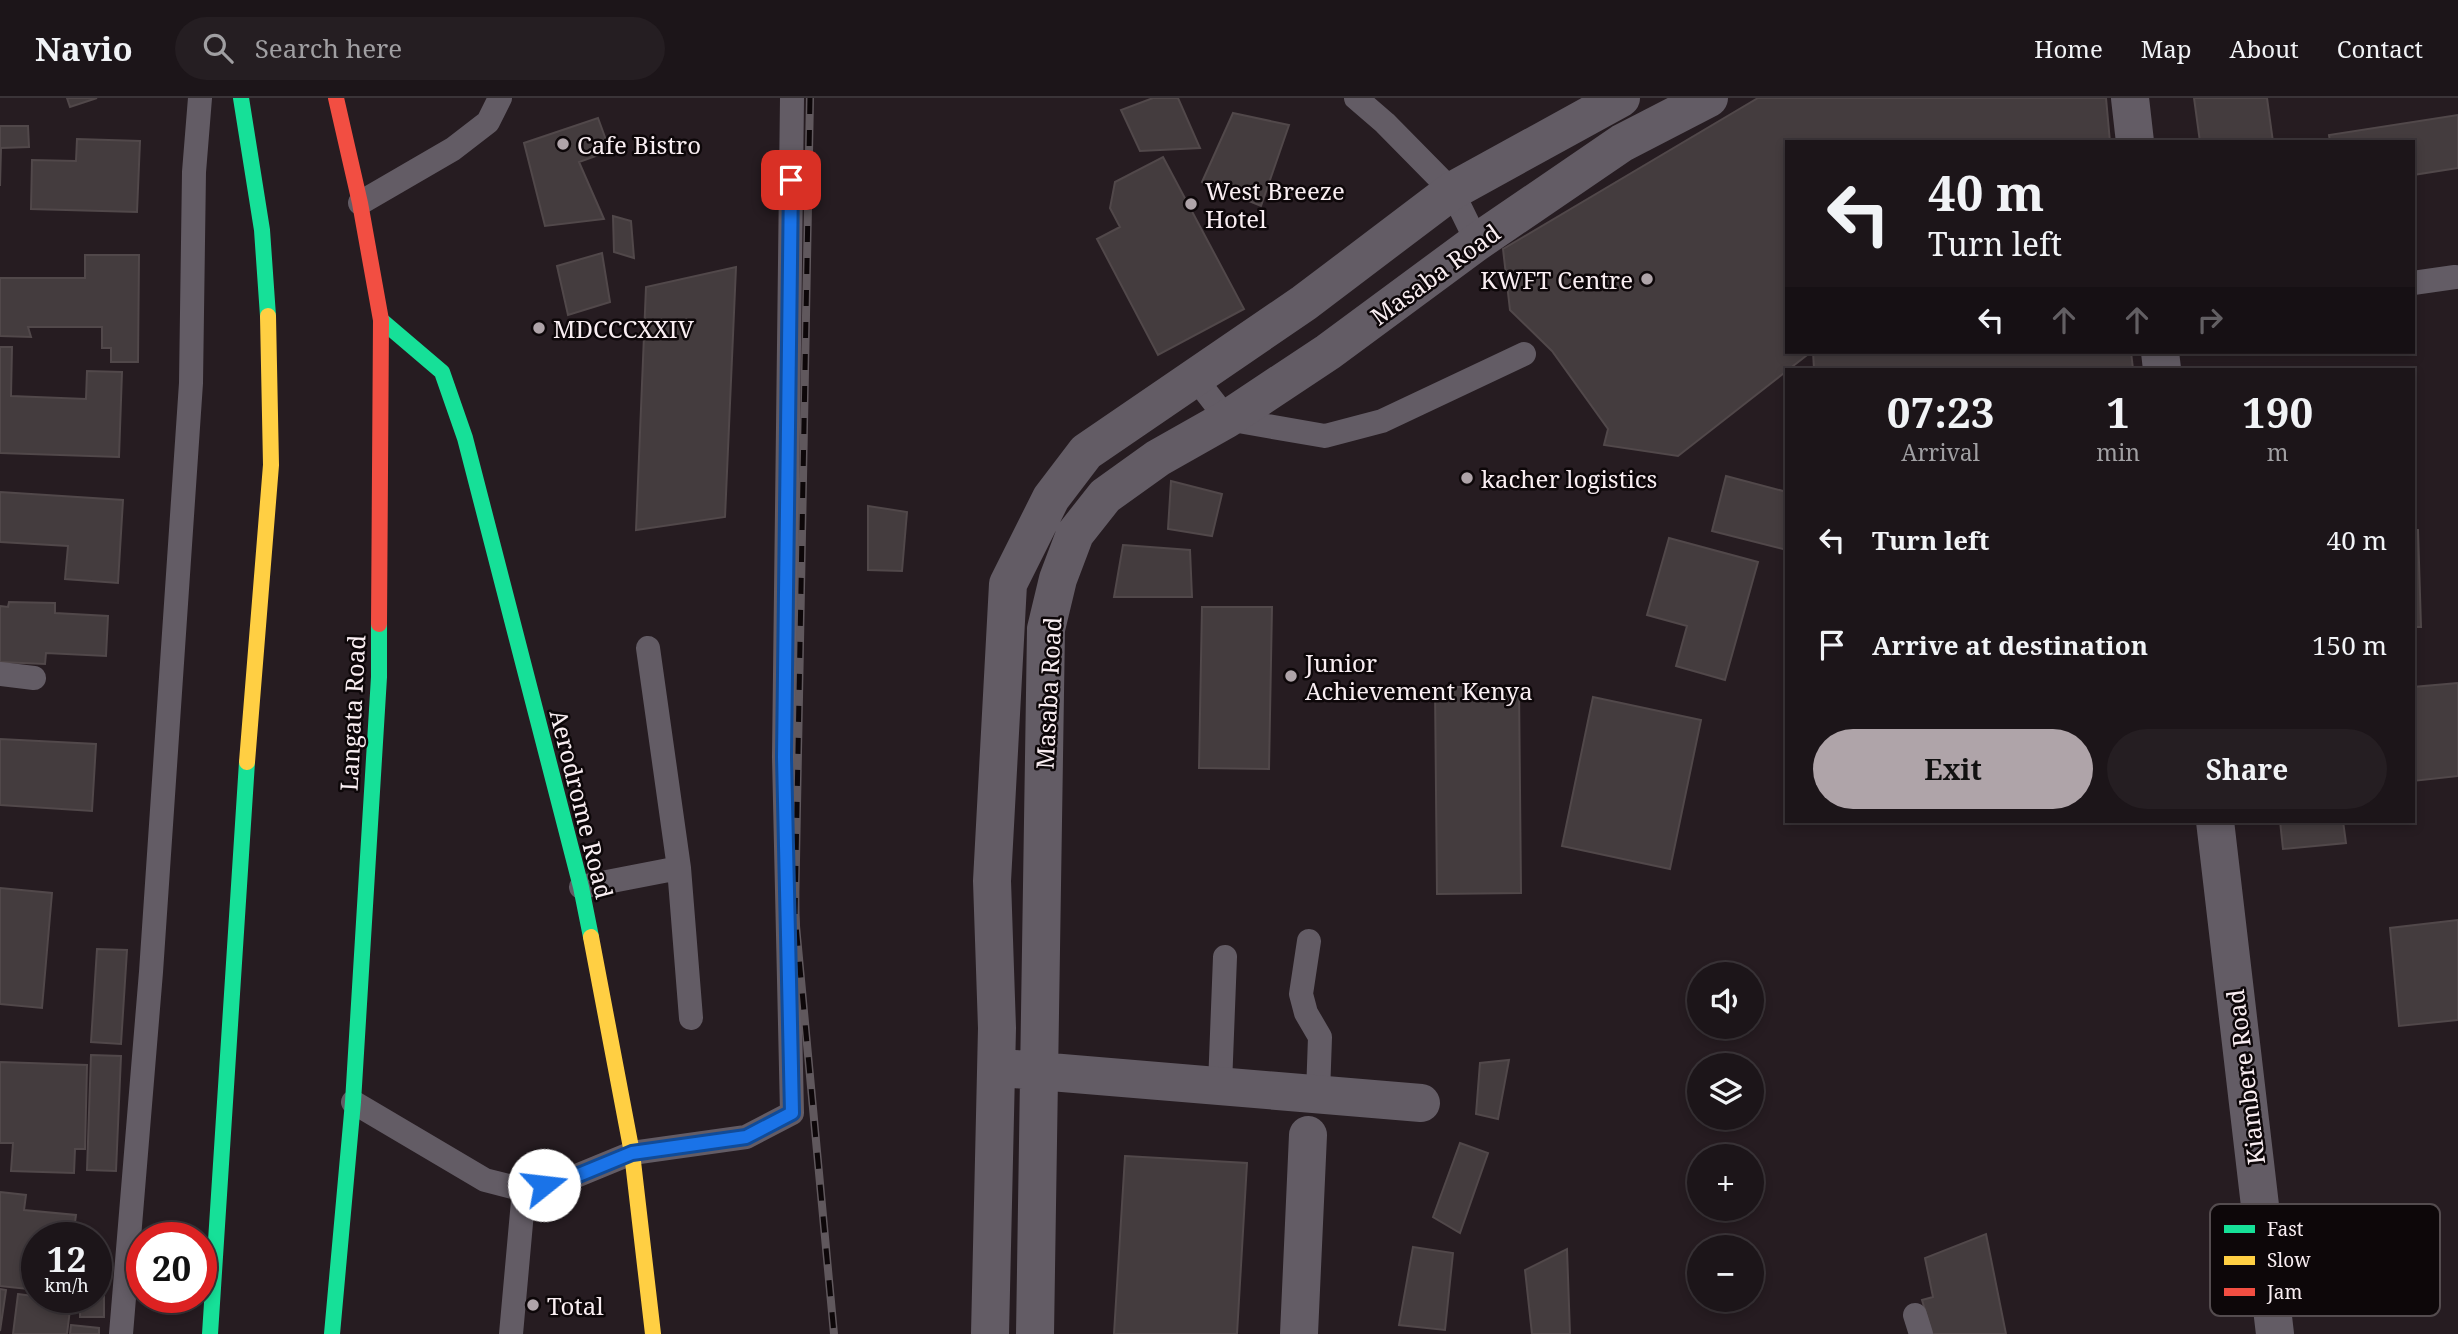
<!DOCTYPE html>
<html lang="en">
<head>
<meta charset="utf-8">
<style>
	:root { --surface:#1c1519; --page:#251e22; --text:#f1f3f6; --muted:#a09fa2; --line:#3a3438; --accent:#afa4a9 }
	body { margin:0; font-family:"Noto Serif",serif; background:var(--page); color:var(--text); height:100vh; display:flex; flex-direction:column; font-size:26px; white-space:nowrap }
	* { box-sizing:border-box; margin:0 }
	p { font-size:23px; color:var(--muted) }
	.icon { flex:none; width:38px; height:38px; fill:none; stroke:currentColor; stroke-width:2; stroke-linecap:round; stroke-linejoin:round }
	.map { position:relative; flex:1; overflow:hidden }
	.panel { position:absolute; left:1785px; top:270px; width:630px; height:455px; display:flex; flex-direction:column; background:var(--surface); border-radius:0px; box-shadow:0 4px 10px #0003,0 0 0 2px var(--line) }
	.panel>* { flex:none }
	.top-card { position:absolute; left:1785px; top:42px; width:630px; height:214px; border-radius:0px; box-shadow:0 4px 10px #0003,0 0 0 2px var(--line); background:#1c1519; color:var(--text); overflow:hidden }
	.buttons { position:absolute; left:1687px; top:864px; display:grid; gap:14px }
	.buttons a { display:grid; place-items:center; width:77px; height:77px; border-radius:50%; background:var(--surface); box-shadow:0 4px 10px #0003,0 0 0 2px var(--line); font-size:35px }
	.speed { position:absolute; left:21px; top:1124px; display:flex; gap:14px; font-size:35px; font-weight:700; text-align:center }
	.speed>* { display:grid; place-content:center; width:91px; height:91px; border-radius:50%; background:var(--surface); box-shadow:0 4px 10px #0003,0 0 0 2px var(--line); line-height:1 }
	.speed small { font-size:18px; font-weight:400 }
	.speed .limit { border:10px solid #d22; background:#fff; color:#111 }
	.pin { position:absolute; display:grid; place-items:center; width:60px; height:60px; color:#fff; margin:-30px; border-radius:14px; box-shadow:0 4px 10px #0006 }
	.me { position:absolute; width:77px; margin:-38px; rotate:74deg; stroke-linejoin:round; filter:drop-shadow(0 0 5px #0008) }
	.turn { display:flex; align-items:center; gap:24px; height:147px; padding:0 28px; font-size:32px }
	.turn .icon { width:91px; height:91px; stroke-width:2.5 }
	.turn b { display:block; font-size:49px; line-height:60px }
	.lanes { display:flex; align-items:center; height:66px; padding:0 28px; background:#0003; justify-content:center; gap:35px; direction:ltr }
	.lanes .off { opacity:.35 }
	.eta { display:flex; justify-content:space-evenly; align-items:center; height:119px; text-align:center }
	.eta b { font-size:42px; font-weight:700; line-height:49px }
	.cta { display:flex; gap:14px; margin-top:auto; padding:14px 28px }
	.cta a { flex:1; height:80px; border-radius:42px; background:var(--accent); color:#111; font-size:28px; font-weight:700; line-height:80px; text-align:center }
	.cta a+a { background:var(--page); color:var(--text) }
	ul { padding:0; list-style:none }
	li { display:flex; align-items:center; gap:21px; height:105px; padding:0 28px }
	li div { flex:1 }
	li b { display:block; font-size:26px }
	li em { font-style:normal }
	header { display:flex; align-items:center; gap:42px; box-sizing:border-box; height:98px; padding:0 35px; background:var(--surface); border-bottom:2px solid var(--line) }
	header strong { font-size:33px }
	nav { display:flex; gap:38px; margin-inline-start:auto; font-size:24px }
	.search { width:490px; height:63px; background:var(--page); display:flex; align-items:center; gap:18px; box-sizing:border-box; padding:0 24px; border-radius:38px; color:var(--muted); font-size:26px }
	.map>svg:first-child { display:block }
	.building { fill:#443c3e; stroke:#51484a; stroke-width:2 }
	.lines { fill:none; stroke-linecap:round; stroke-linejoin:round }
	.lane { stroke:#635c65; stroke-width:24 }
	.street { stroke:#635c65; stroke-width:38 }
	.fast { stroke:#16e098; stroke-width:16 }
	.slow { stroke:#ffcf43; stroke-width:16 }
	.jam { stroke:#f24e42; stroke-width:16 }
	.rail-casing { stroke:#60585d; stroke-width:8 }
	.rail { stroke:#0d0709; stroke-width:5; stroke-dasharray:16; stroke-linecap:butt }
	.route-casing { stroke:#114b97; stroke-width:18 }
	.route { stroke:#1a73e8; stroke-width:12 }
	.poi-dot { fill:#afa4a9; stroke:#0d0709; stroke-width:2.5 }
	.labels { text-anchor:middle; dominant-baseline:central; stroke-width:5; stroke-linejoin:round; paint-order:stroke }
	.poi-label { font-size:24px; fill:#f9eef2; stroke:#0d0709; text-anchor:start }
	.street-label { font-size:24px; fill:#f9eef2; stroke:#0d0709 }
	.key { fill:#0d0709; stroke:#544c4f; stroke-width:2 }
	.key-label { font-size:19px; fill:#f9eef2 }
</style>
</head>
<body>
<header>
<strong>Navio</strong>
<div class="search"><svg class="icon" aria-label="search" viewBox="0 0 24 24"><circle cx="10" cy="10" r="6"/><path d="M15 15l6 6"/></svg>Search here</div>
<nav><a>Home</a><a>Map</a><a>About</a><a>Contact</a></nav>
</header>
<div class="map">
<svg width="2458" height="1236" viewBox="0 0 2458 1236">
	<rect width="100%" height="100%" fill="#261c21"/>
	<!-- building -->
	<path class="building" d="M67 0H97L70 9Z
		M1153 0H1178L1200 50 1140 53 1121 12Z
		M1758 0H2106L2110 44H1787V254H1811L1678 358 1604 347 1608 331 1552 253 1510 212 1503 151Z
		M2194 0H2267L2273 44H2200Z
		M1233 15 1289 27 1261 108 1202 84Z
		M2458 17V70L2413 77V44H2330L2329 37Z
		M598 20 610 53 579 64 604 121 545 128 524 45Z
		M0 28H28L29 49 1 50 0 88Z
		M77 41 140 43 137 114 31 111 32 62 76 63Z
		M1163 59 1244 211 1158 257 1097 141 1120 129 1110 110 1115 84Z
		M613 118 631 123 634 160 614 154Z
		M602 155 610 204 568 217 557 168Z
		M85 157H139L138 264H111V250H102V229H28L31 239 0 238V180H85Z
		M736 169 725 419 636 432 646 189Z
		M0 249H12L11 298 86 301 87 273 122 274 119 359 0 355Z
		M1813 254H2131L2133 271H1814Z
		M1726 378 1787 394V452L1712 433Z
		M1171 383 1222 396 1212 438 1168 431Z
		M0 394 123 402 118 485 65 481 68 448 0 444Z
		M868 408 907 414 902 473 868 472Z
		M2413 432H2418L2421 529H2413Z
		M1669 440 1758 464 1725 582 1676 568 1687 528 1647 517Z
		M1123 447 1190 452 1192 499H1114Z
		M9 504 55 505V515L108 518 106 558 46 555 45 566 0 564V508L8 509Z
		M1202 509H1272L1269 671 1199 670Z
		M2458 585V678L2413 683V589Z
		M1435 589H1519L1521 795 1437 796Z
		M1593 599 1701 622 1670 771 1562 748Z
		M0 641 96 646 92 713 0 707Z
		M2280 723H2343L2346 745 2283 751Z
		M0 790 52 795 42 910 0 906Z
		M2458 822V922L2399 928 2390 830Z
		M97 851 127 852 121 946 91 944Z
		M91 957 121 958 116 1073 87 1072Z
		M1509 962 1498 1021 1476 1016 1480 965Z
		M0 964 87 967 85 1051H75L74 1075 11 1073 13 1045H0Z
		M1460 1045 1488 1055 1460 1135 1433 1119Z
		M1125 1058 1247 1065 1237 1236H1114Z
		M0 1094 26 1097 24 1112 76 1117 73 1139H37V1192L0 1188Z
		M1986 1136 2006 1236H1932L1922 1202 1933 1199 1925 1160Z
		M1413 1149 1453 1155 1445 1232 1399 1227Z
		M1567 1151 1570 1236H1532L1525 1172Z
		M0 1191 6 1192 0 1233Z
		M96 1192H104V1219H80V1199H96Z
		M18 1196 71 1203 67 1236H13Z
		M71 1227 99 1230V1236H70Z"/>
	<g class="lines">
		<!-- lane -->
		<path class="lane" d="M1356 0 1385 25 1452 93 1477 144
			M360 105 453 51 488 24 500 0
			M2413 185 2455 179
			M1196 281 1227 321 1325 338 1382 323 1524 256
			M648 550 679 770
			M0 576 34 580
			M581 789 679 770 691 920
			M1309 843 1301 896 1306 915 1320 939 1318 996
			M1220 987 1225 859
			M353 1004 485 1082 524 1092 511 1236
			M524 1092 564 1083 632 1055 746 1039 792 1015 784 659 792 0
			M1915 1217 1921 1236
			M121 1236 151 874 191 285 194 74 200 0"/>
		<!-- street -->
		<path class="street" d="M2130 0 2135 44
			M2160 254 2162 271
			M2215 723 2275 1236
			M1014 971 1421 1005
			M990 1236 997 930 992 783 1008 486 1051 400 1086 354 1304 205 1452 93 1621 0
			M1035 1236 1046 531 1058 481 1075 436 1105 398 1158 360 1227 321 1328 254 1477 144 1622 45 1709 0
			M1299 1236 1308 1037"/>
		<!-- fast -->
		<path class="fast" d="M241 0 262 132 268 218
			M381 222 442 274 465 340 581 789 591 839
			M210 1236 247 664
			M332 1236 353 1004 379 579V526"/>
		<!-- slow -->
		<path class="slow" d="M247 664 271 367 268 218
			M591 839 632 1055 653 1236"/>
		<!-- jam -->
		<path class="jam" d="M336 0 360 105 381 222 379 526"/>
		<!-- rail casing -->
		<g class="rail-casing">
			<path id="rail" d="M810 0 795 817 834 1236"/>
		</g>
		<!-- rail -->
		<use href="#rail" class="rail"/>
	</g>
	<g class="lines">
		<!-- route casing -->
		<g class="route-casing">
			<path id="route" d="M544 1087 564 1083 632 1055 746 1039 792 1015 784 659 791 82"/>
		</g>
		<!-- route -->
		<use href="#route" class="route"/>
	</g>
	<!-- markers -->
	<g class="poi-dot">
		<circle cx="563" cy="46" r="7"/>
		<circle cx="1191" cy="106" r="7"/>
		<circle cx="1647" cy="181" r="7"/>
		<circle cx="539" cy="230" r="7"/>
		<circle cx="1467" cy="380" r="7"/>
		<circle cx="1291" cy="578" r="7"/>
		<circle cx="533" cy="1207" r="7"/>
	</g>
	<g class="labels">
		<!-- poi labels -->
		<g class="poi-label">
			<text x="577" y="46">Cafe Bistro</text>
			<text x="1205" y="92">West Breeze<tspan x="1205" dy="28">Hotel</tspan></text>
			<text x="1633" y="181" text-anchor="end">KWFT Centre</text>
			<text x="553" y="230">MDCCCXXIV</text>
			<text x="1481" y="380">kacher logistics</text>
			<text x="1305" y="564">Junior<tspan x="1305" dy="28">Achievement Kenya</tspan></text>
			<text x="547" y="1207">Total</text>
		</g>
		<!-- street labels -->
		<g class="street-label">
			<text transform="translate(1435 176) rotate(-36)">Masaba Road</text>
			<text transform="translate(1048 595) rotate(-87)">Masaba Road</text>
			<text transform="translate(352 615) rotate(-87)">Langata Road</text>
			<text transform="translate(582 706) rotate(76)">Aerodrome Road</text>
			<text transform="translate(2245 979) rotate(-97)">Kiambere Road</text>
		</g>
	</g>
	<!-- legend -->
	<rect x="2210" y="1106" width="230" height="112" rx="10" class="key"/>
	<rect x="2224" y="1127" width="31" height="8" fill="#16e098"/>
	<rect x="2224" y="1158" width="31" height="9" fill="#ffcf43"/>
	<rect x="2224" y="1190" width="31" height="8" fill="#f24e42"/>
	<g class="key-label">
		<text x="2267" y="1138">Fast</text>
		<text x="2267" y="1169">Slow</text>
		<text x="2267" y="1201">Jam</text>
	</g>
</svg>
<div class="buttons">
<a><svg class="icon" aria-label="sound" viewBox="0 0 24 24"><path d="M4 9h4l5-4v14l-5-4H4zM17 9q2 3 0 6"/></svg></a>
<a><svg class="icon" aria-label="layers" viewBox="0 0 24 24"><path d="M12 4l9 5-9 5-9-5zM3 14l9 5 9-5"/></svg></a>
<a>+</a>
<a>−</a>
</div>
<div class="speed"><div>12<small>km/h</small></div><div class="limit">20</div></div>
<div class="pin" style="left:791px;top:82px;background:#d93025"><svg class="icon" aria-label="arrive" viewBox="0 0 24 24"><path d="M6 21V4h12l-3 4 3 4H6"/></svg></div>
<svg class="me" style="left:544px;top:1087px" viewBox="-20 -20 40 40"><circle r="19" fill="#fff"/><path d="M0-13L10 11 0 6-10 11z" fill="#1a73e8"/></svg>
<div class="top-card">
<div class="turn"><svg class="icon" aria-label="left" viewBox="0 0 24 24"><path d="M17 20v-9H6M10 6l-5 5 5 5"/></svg><div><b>40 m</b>Turn left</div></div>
<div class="lanes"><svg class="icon" aria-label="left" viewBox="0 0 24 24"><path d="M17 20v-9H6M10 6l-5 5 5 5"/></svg><svg class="icon off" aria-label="ahead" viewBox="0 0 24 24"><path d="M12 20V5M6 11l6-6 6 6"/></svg><svg class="icon off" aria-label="ahead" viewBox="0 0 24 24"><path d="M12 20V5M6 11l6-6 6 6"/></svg><svg class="icon off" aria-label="right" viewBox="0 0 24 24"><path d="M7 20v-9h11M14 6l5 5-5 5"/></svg></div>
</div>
<section class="panel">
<div class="eta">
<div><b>07:23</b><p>Arrival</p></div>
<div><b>1</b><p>min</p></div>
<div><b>190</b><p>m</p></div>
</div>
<ul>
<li><svg class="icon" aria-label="left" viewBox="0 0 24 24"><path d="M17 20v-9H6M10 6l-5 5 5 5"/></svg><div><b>Turn left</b></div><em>40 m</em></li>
<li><svg class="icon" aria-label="arrive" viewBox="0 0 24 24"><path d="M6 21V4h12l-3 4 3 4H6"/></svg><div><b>Arrive at destination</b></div><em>150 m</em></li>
</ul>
<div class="cta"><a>Exit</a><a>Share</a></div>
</section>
</div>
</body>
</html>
